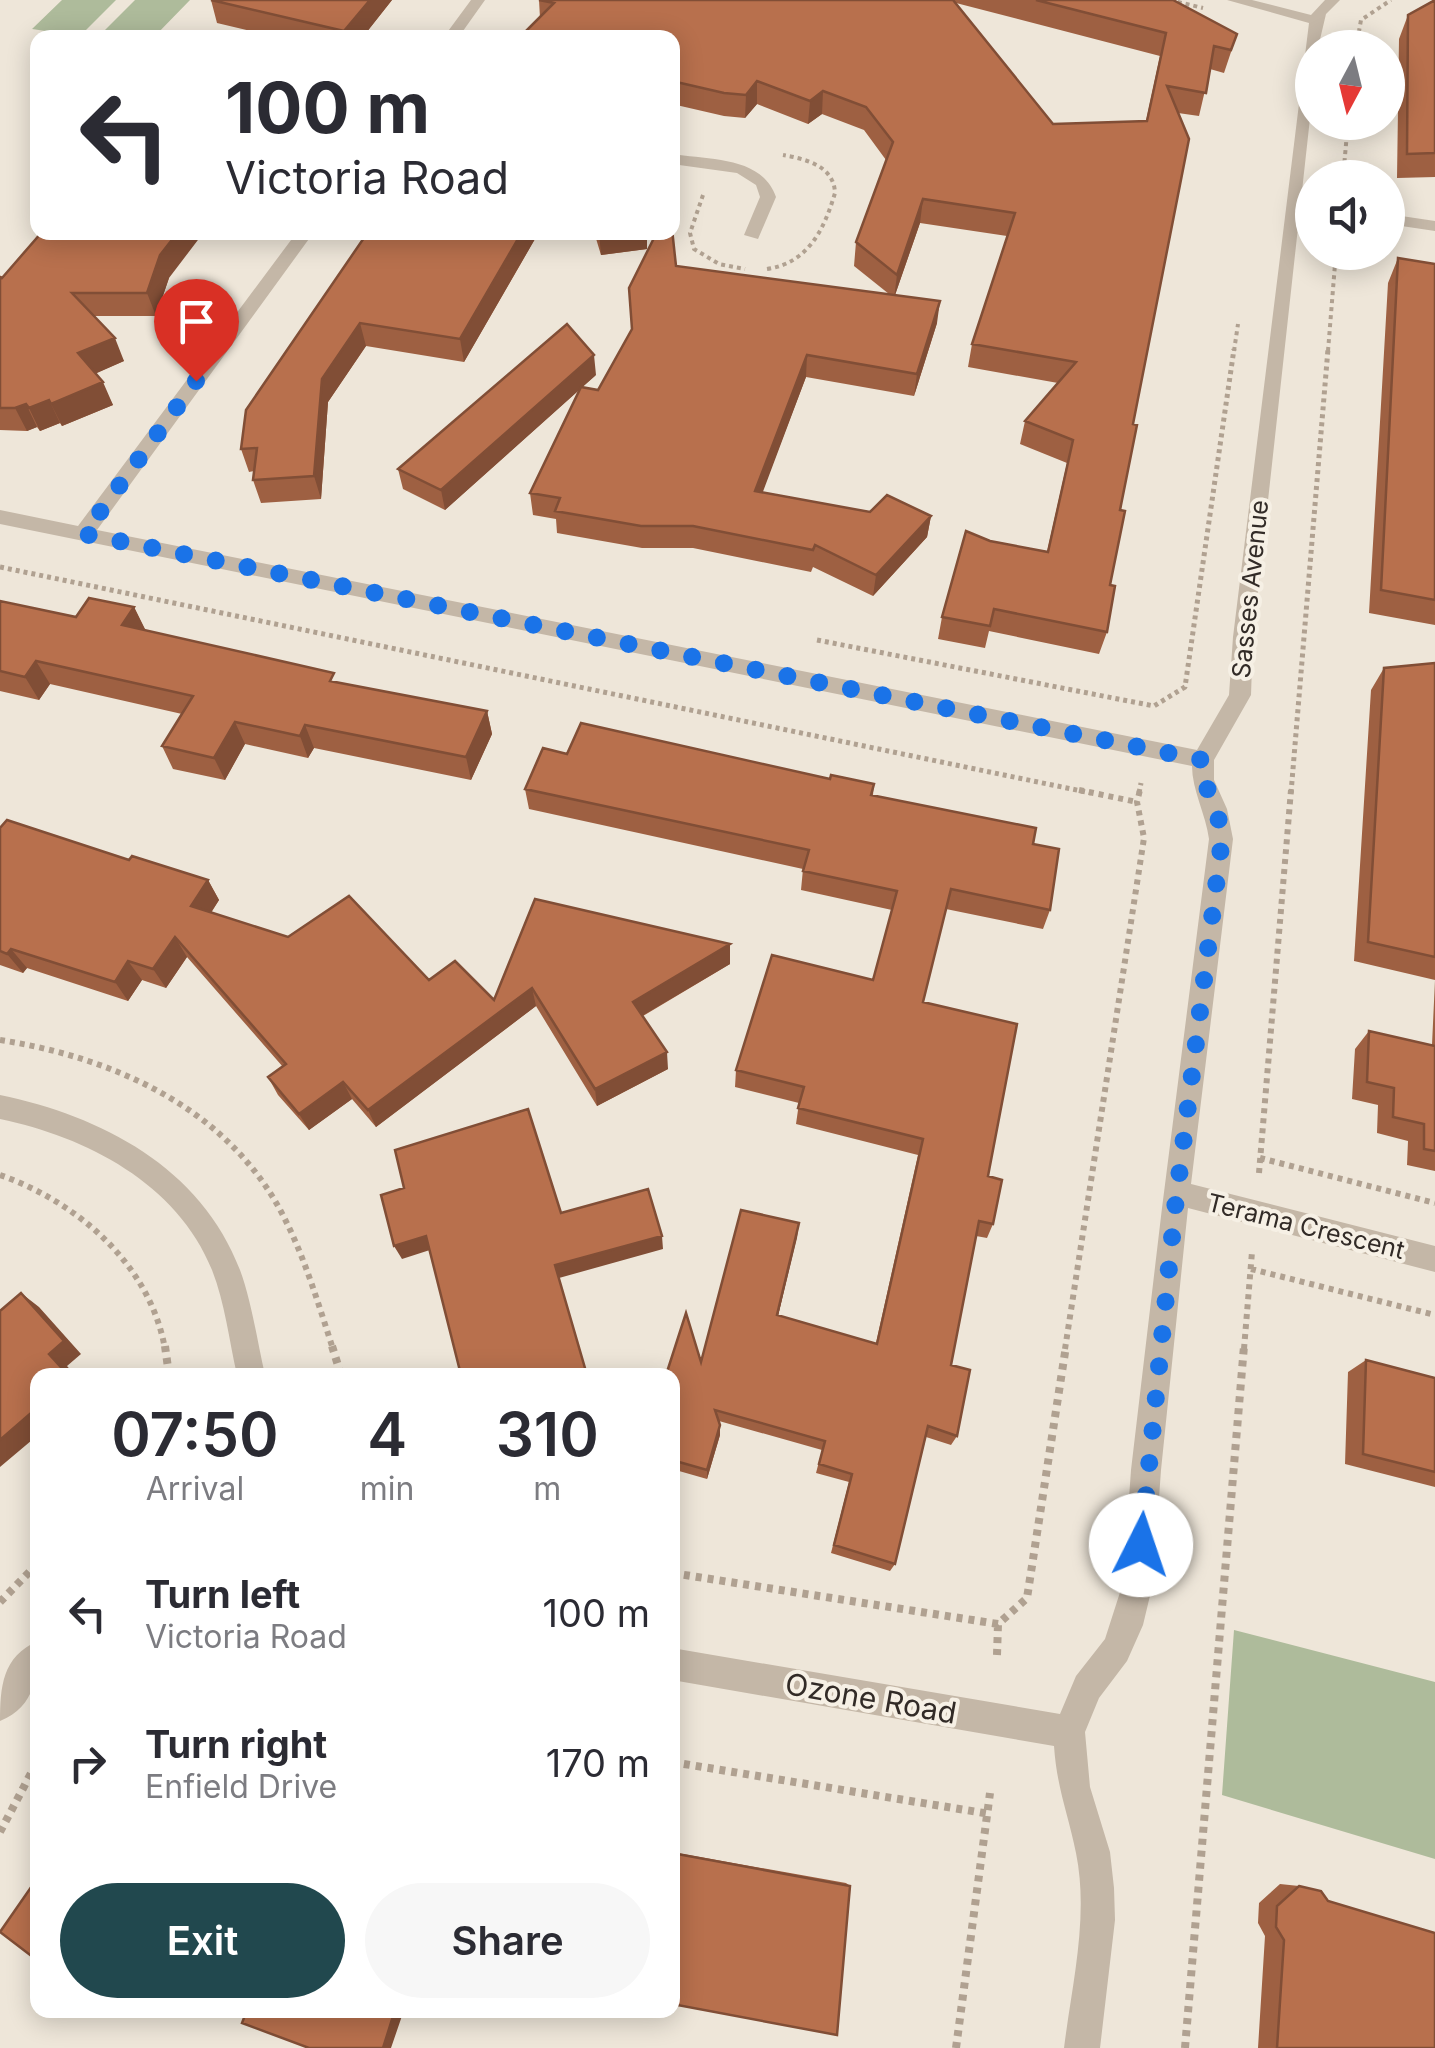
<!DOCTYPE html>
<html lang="en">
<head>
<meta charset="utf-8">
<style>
	:root { --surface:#fff; --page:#f7f7f7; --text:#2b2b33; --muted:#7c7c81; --accent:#21484e }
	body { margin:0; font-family:Inter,sans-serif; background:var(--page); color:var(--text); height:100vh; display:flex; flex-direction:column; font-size:38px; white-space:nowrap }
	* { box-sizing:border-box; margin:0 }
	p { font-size:32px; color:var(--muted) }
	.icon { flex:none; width:55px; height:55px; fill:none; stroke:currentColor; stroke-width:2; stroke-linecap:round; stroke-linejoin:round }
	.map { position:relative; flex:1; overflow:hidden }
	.side { position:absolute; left:30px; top:1368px; width:650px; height:650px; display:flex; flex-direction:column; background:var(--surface); border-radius:20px; box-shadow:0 5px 25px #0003 }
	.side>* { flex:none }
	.hud { position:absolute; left:30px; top:30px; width:650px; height:210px; border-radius:20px; box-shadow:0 5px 25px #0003; background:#fff; color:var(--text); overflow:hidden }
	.needle { width:65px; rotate:187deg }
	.controls { position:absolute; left:1295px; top:30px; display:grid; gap:20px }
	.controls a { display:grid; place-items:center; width:110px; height:110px; border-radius:50%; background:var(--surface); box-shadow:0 5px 25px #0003; font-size:50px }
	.pin { position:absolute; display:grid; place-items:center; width:85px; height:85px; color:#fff; margin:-102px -42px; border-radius:50% 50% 50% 0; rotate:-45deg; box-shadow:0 0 10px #0007 }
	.pin .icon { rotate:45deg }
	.me { position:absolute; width:110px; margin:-55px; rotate:4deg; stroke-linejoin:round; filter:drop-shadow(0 0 8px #0008) }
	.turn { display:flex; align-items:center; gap:35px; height:210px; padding:0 30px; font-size:45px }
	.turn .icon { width:130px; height:130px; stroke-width:2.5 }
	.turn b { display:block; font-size:70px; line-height:85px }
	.eta { display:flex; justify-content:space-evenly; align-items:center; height:170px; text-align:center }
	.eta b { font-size:60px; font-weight:600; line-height:70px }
	.cta { display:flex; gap:20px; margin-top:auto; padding:20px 30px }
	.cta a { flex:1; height:115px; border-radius:60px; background:var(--accent); color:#fff; font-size:40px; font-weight:600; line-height:115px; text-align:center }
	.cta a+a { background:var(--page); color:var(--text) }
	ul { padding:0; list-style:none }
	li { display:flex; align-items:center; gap:30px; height:150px; padding:0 30px }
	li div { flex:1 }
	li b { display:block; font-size:38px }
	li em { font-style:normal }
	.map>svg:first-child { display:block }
	.green { fill:#aebb9b }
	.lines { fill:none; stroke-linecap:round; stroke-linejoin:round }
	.path-far3 { stroke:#b0a191; stroke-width:4; stroke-dasharray:4 4; stroke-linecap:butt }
	.path-far2 { stroke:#b0a191; stroke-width:5; stroke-dasharray:4 4; stroke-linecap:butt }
	.path-far1 { stroke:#b0a191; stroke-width:6; stroke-dasharray:5 5; stroke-linecap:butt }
	.path { stroke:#b0a191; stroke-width:8; stroke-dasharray:6 6; stroke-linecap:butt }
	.minor { fill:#c4b7a7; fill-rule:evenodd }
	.wall { fill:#9e6042; fill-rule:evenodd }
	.shaded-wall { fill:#814e36 }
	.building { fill:#b8704d; stroke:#814e36; stroke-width:2.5 }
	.route { stroke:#1a73e8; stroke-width:18; stroke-dasharray:0 32.4 }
	.labels { text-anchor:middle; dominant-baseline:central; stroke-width:8; stroke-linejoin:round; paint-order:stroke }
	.street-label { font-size:25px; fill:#322b27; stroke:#f6f0e5 }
	.near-street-label { font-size:30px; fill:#322b27; stroke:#f6f0e5 }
</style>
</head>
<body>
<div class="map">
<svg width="1435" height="2048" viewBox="0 0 1435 2048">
	<rect width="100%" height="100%" fill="#eee6d9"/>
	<!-- green -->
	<path class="green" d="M62 0H116L80 36 32 29Z
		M135 0H190L154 37H98Z
		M1234 1630 1435 1682V1859L1222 1795Z"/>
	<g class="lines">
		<!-- path-far3 -->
		<path class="path-far3" d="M1170 0 1203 8
			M1356 48 1361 20 1391 0
			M1343 178 1348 122
			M703 195 690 233 694 249 719 264 745 269
			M767 269C808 263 824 230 835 193 834 166 806 159 783 155
			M1234 351 1238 324
			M1328 351 1336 252"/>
		<!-- path-far2 -->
		<path class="path-far2" d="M0 567 1091 793
			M817 640 1154 706 1185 687 1234 349
			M1139 793 1141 783
			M1291 793 1328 349"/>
		<!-- path-far1 -->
		<path class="path-far1" d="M1079 790 1137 802
			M0 1040C110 1057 221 1105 278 1206 303 1251 317 1300 333 1349
			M1260 1158 1435 1203
			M1259 1173 1291 790
			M0 1175C77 1202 150 1264 165 1349
			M1251 1269 1435 1315
			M1065 1349 1144 838 1137 802 1140 790
			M1244 1349 1252 1252"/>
		<!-- path -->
		<path class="path" d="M165 1346 169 1375
			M332 1346 341 1375
			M672 1573 998 1624 1027 1598 1066 1346
			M0 1602 38 1563
			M997 1655 998 1624
			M672 1762 990 1814
			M0 1832 38 1760
			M956 2048 990 1793
			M1185 2048 1244 1346"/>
		<!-- minor -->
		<path class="minor" d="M471 0H485L458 38H443Z
			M1227 0H1252L1311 15 1325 0H1340L1326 14 1318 48H1312V100L1253 637 1251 695 1214 760V780L1227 809 1233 839 1191 1184 1435 1246V1272L1188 1208 1161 1470 1153 1583 1143 1625 1127 1661 1099 1698 1085 1732 1090 1787 1110 1852 1114 1888 1115 1920 1100 2048H1064C1072 1984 1089 1917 1076 1853 1068 1813 1057 1789 1054 1746L672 1680V1648L1060 1714 1076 1676 1105 1639 1123 1583 1131 1470 1162 1208 1209 839C1206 815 1192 790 1192 766L0 524V510L78 526 297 232H314L97 530 1197 750 1229 695 1233 637 1309 23Z
			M672 154C709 160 762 156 776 197L758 239 744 235 760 197 756 185 737 173 672 164Z
			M1388 214 1435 221V231L1388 224Z
			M0 1095C101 1116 201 1167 240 1270 252 1303 257 1340 265 1375H237C229 1340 225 1303 212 1270 177 1183 86 1137 0 1119Z
			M38 1641C38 1675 36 1706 0 1721 0 1688 2 1656 38 1641Z"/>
	</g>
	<!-- wall -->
	<path class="wall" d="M211 0H392L362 38H280L217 23Z
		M539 0H1173L1237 34 1224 73 1210 69 1199 116 1178 113 1110 585 1107 632 1099 654 989 631 985 648 938 639 942 617 990 541 1047 552 1067 463 1020 444 1025 421 1058 383 968 367 972 344 1007 236 920 223 895 295 937 323 914 396 806 377 762 492 870 512 931 516 927 537 873 596 813 567 811 572 693 548H642L557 533 556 519 533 515 530 493 580 389 445 510 403 489 398 469 596 375 582 387 598 390 676 266 889 294 854 266 856 242 886 160 864 130 822 114 808 124 757 104 745 118 724 116 672 104V38L540 18ZM956 3 1160 56 1146 121 1053 124Z
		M1435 0V177L1397 178 1399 39 1408 15Z
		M368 232H539L464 362 366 346 328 402 321 499 261 503 253 480 254 471 249 472 241 449Z
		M594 232H647V249L601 255Z
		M1398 258 1435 264V625L1369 613 1388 283Z
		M0 277 169 278 156 316H94L124 361 96 373 113 405 62 426 60 423 40 431 37 427 27 431 0 430Z
		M0 601 76 617 134 607 145 630 337 682 487 711 492 734 471 780 314 748 308 758 245 744 225 780 173 769 162 746 182 714 50 684 39 700 0 691Z
		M1435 663V1171L1407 1165 1408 1141 1377 1133 1378 1105 1352 1099 1355 1049 1369 1031 1432 1045 1435 980 1354 961 1371 690 1384 668Z
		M567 754 874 784 873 795 1033 844 1050 910 1043 929 946 909 923 1002 988 1176 993 1224 987 1238 976 1236 951 1365 957 1436 951 1445 926 1437 895 1564 890 1571 831 1553 849 1482 816 1473 822 1450 719 1421 720 1435 707 1479 672 1469V1375L701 1362 799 1223 778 1316 876 1343 918 1155 796 1124 799 1103 735 1087 736 1070 873 980 892 910 801 890 803 869 529 809 525 789Z
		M0 828 208 880 219 900 211 913 494 1000 535 899 730 944V964L643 1016 668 1069 597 1106 536 1006 376 1127 352 1099 309 1130 278 1095 268 1077 283 1067 187 957 166 988 142 980 128 1001 27 968 23 973 0 965Z
		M1366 1360 1435 1378V1487L1345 1464 1348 1372Z
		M672 1852 846 1883 850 1886 672 2004Z
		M1280 1884 1299 1886 1328 1901 1435 2048H1258L1265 1936 1258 1923 1259 1903Z"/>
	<!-- shaded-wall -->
	<path class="shaded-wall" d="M370 0H392L362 38H345L344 31Z
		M757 81V104L745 118 746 95Z
		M823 91 822 114 808 124 810 101Z
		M923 199 920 223 894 298 897 275Z
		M178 232H204L169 278 156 316 147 293 160 255Z
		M522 232H539L464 362 460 339Z
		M599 232H647V249L601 255Z
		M940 301 937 323 914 396 917 374Z
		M360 323 366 346 328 402 321 499 314 476 322 379Z
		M115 338 124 361 88 377 78 353Z
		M594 355 596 375 445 510 441 490Z
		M807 355 806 377 755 513V491Z
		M103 382 113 405 62 426 51 404Z
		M49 400 60 423 40 431 29 408Z
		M26 404 37 427 27 431 15 408Z
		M931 516 927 537 873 596 876 575Z
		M134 607 146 631 122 625Z
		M36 661 50 684 39 700 25 677Z
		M487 711 492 734 471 780 466 757Z
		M235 722 245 744 225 780 214 758Z
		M305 725 314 748 308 758 300 736Z
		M208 880 219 900 202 926 191 906Z
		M175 937 187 957 166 988 153 969Z
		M730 944V964L635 1020 633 1002Z
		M11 949 27 968 23 973 7 954Z
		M128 961 142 980 128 1001 115 982Z
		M532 988 536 1006 376 1127 368 1110Z
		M667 1052 668 1069 597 1106 595 1089Z
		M343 1082 352 1099 309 1130 299 1114Z
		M799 1223 797 1238 775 1328 777 1315Z
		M426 1236 433 1249 402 1259 394 1246Z
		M662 1236 663 1249 559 1278 555 1265Z
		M21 1293 39 1307 81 1354 67 1366 75 1375H68L49 1354Z
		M38 1407V1435L0 1467V1440Z
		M720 1425V1435L707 1479V1470Z
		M395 2010H404L391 2048H383Z"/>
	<!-- building -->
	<path class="building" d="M211 0H370L344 31Z
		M539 0H953L1053 124 1147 121 1166 33 1036 0H1173L1237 34 1231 50 1214 46 1206 93 1167 86 1189 139 1133 424 1137 425 1120 510 1125 511 1110 585 1115 586 1107 632 994 609 990 626 942 617 966 531 990 541 1048 552 1073 440 1025 421 1076 362 972 344 1015 213 923 199 897 275 856 242 893 142 866 107 823 91 810 101 757 81 746 95 724 93 672 81V38H519L554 3Z
		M1435 0V153L1407 154 1408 15Z
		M672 229 676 266 940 301 917 374 807 355 755 491 870 512 887 495 931 516 876 575 815 545 813 550 693 526H641L555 511 560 498 530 493 581 387 598 390 632 329 629 288 657 232H672Z
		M42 232H178L160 255 147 293H72L115 338 78 353 103 382 51 404 49 400 29 408 26 404 15 408H0V277L2 278Z
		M368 232H522L460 339 360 323 322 379 314 476 253 480 257 448 241 449 246 410Z
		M1398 258 1435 264V600L1381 590Z
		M567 324 594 355 441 490 398 469Z
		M89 598 134 607 122 625 334 673 330 681 487 711 466 757 305 725 300 736 235 722 214 758 162 746 193 696 36 661 25 677 0 671V601L76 617Z
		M1435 663V957L1368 942 1384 668Z
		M581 723 830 779 831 775 874 784 871 795 1036 828 1033 844 1059 849 1050 910 951 889 923 1002 1017 1024 988 1176 1002 1180 993 1224 979 1221 951 1365 970 1370 957 1436 928 1426 895 1564 834 1545 852 1474 819 1464 825 1441 715 1410 720 1425 707 1470 672 1460V1375H666L686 1313 701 1362 741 1210 799 1223 777 1315 877 1344 923 1139 798 1108 804 1087 736 1070 772 955 873 980 897 891 803 871 809 850 525 789 543 748 567 754Z
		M7 820 129 860 132 856 208 880 191 906 288 937 349 896 429 980 455 961 494 1000 535 899 730 944 633 1002 667 1052 595 1089 532 988 368 1110 343 1082 299 1114 268 1077 286 1064 175 937 153 969 128 961 115 982 11 949 7 954 0 951V828Z
		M1369 1031 1435 1046V1151L1424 1149V1124L1393 1117 1394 1088 1367 1082Z
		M528 1109 561 1213 648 1189 662 1236 555 1265 587 1375H541L542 1370 528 1375H461L426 1236 394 1246 381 1195 404 1188 395 1150Z
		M21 1293 64 1341 49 1354 68 1375H38V1407L0 1440V1311Z
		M1366 1360 1435 1378V1472L1363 1454Z
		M672 1853 850 1886 837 2035 672 2004Z
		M36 1880 38 1881V1961L0 1932Z
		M1299 1886 1321 1891 1328 1901 1435 1933V2048H1277L1284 1940 1276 1927 1277 1906Z
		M247 2010H395L383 2048H309L242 2023Z"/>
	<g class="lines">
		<!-- route -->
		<path class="route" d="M196 381 84 534 1203 760C1201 789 1221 810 1222 839L1175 1208 1141 1545"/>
	</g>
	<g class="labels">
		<!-- street labels -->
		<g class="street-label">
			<text transform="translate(1250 589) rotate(-84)">Sasses Avenue</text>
			<text transform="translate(1306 1226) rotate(14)">Terama Crescent</text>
		</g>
		<!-- near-street labels -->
		<g class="near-street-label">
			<text transform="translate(871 1698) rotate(10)">Ozone Road</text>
		</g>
	</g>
</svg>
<div class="controls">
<a><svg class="needle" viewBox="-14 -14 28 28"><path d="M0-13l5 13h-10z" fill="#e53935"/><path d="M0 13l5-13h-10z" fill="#7c7c81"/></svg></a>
<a><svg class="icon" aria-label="sound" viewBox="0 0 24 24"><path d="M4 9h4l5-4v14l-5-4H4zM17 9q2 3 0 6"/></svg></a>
</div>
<div class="pin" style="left:196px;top:381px;background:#d93025"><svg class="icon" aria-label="arrive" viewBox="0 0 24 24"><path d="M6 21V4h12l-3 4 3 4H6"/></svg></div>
<svg class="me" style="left:1141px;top:1545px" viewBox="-20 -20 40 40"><circle r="19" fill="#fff"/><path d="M0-13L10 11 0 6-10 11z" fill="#1a73e8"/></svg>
<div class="hud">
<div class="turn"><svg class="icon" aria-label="left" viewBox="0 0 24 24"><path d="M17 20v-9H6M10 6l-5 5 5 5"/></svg><div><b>100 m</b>Victoria Road</div></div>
</div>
<section class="side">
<div class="eta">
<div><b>07:50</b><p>Arrival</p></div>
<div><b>4</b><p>min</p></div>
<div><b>310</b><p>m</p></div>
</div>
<ul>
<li><svg class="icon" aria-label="left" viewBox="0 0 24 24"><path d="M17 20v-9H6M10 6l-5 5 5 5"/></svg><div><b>Turn left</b><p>Victoria Road</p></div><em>100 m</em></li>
<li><svg class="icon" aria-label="right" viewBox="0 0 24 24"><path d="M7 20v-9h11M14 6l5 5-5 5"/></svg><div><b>Turn right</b><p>Enfield Drive</p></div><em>170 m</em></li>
</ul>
<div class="cta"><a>Exit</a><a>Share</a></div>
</section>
</div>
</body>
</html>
